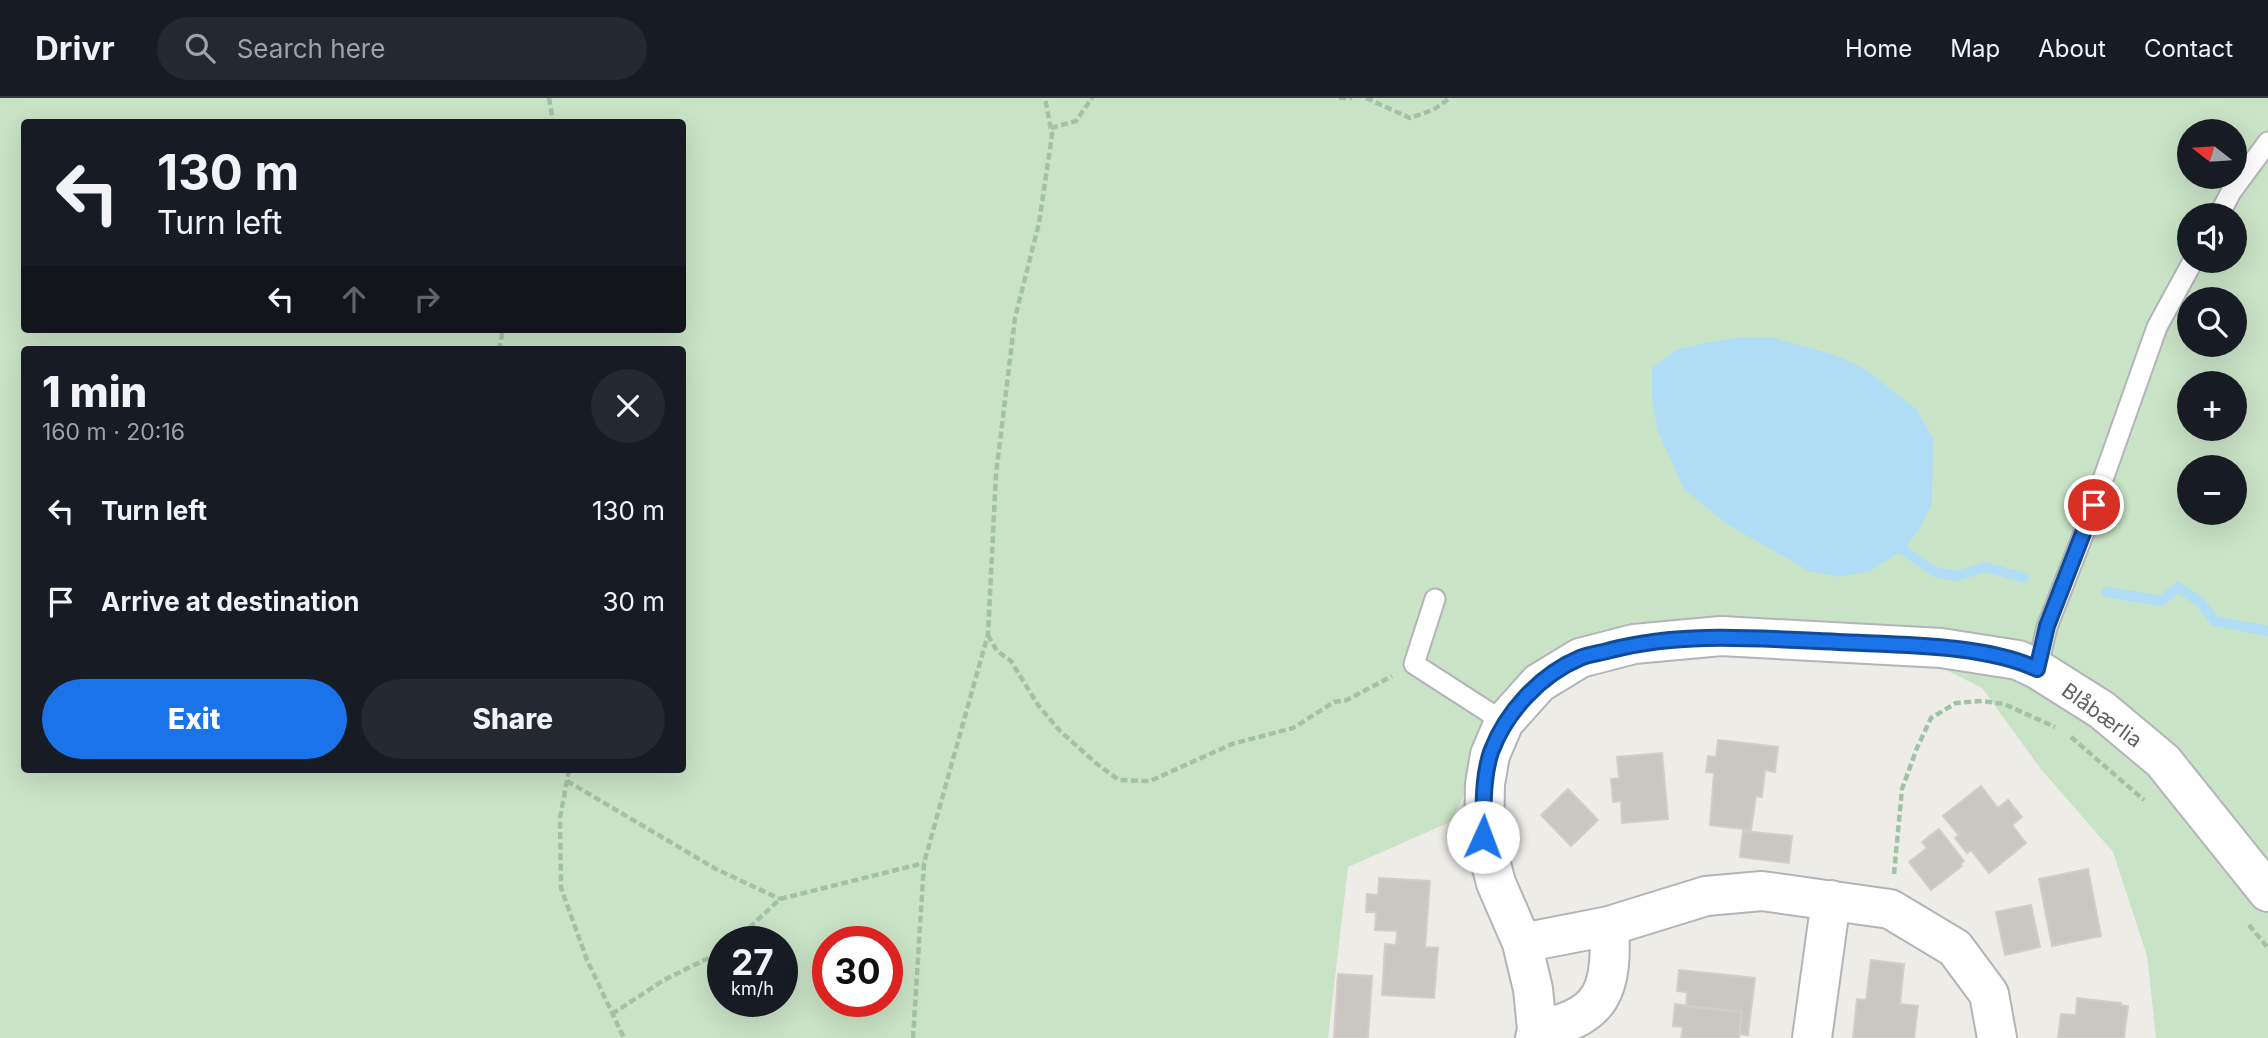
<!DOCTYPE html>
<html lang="en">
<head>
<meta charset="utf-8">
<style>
	:root { --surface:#171b24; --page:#242831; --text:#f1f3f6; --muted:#9ea1a6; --line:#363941; --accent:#1a73e8 }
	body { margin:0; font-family:Inter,sans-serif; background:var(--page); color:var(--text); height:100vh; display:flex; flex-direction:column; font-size:26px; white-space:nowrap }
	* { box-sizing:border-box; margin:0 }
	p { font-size:23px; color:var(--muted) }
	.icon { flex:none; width:38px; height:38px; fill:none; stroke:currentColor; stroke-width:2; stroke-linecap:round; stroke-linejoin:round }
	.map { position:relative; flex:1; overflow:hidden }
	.panel { position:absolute; left:21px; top:248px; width:665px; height:427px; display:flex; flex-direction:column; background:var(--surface); border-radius:7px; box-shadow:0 7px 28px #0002 }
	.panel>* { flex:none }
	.hud { position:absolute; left:21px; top:21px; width:665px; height:214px; border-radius:7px; box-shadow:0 7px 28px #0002; background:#171b24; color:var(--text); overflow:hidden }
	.needle { width:46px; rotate:287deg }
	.buttons { position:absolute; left:2177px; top:21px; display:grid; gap:14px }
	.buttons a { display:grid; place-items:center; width:70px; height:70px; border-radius:50%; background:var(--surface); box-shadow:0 7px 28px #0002; font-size:35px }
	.speed { position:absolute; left:707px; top:828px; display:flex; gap:14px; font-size:35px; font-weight:700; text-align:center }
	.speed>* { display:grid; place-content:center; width:91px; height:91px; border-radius:50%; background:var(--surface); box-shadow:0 7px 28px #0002; line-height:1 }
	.speed small { font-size:18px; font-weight:400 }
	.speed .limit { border:10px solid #d22; background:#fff; color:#111 }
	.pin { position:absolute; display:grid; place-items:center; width:60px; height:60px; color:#fff; margin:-30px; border:4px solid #fff; border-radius:50%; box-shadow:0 2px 7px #0007 }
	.me { position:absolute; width:77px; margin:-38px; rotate:2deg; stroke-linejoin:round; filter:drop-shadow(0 0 5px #0008) }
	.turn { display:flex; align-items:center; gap:24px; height:147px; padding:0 21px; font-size:32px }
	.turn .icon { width:91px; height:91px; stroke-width:2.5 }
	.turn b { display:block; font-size:49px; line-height:60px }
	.lanes { display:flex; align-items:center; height:66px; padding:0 21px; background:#0003; justify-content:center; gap:35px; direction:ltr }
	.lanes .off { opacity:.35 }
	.round { display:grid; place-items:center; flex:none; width:74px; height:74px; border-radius:37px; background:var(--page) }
	.summary { display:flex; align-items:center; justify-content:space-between; height:119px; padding:0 21px }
	h1 { font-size:42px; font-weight:800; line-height:52px }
	.primary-button { display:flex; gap:14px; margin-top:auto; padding:14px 21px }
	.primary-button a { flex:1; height:80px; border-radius:42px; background:var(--accent); color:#fff; font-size:28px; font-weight:800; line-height:80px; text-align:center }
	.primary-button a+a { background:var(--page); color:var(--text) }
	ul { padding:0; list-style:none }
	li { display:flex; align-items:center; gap:21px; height:91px; padding:0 21px }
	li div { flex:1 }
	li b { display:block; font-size:26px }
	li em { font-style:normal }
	header { display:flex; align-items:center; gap:42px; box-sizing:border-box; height:98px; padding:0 35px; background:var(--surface); border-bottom:2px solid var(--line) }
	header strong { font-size:33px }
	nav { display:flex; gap:38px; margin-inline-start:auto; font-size:24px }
	.search { width:490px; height:63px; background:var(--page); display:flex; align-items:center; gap:18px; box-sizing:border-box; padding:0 24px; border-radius:38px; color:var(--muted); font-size:26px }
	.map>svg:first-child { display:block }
	.green { fill:#c9e3c6; fill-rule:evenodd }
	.water { fill:#b0ddf5 }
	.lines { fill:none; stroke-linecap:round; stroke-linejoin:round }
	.stream { stroke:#b0ddf5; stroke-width:10 }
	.building { fill:#cac7c3; stroke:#d3cdc6; stroke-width:2 }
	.service-casing { stroke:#b2b4b7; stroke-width:23 }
	.minor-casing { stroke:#b2b4b7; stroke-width:42 }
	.path { stroke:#a0c3a7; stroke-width:4.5; stroke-dasharray:7 3.5; stroke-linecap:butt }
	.service { stroke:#fff; stroke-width:19 }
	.minor { stroke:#fff; stroke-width:38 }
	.route-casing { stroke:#114b97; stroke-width:18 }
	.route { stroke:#1a73e8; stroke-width:12 }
	.labels { text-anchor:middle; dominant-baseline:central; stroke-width:5; stroke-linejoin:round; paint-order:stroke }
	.street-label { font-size:21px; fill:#5e6265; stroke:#fff }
</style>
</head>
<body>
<header>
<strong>Drivr</strong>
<div class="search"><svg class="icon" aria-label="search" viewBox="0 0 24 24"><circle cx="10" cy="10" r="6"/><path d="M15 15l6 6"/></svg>Search here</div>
<nav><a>Home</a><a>Map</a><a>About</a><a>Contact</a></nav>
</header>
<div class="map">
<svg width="2268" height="940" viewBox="0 0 2268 940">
	<rect width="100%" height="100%" fill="#eeece7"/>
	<!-- green -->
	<path class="green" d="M0 0H2268V940H2156L2147 858 2113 754 2040 670 1982 590 1912 555 1727 536 1581 579 1490 646 1450 724 1348 769 1328 940H0ZM24 24H682V231H24ZM2189 33H2235V79H2189ZM2189 117H2235V163H2189ZM2189 201H2235V247H2189ZM24 252H682V672H24ZM2189 285H2235V331H2189ZM2189 369H2235V415H2189ZM723 844H782V903H723ZM828 844H887V903H828Z"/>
	<!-- water -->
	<path class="water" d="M1738 239H1771L1835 257 1865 271 1917 312 1933 340 1932 407 1918 433 1903 452 1870 473 1839 479 1809 473 1727 426 1684 391 1658 333 1652 302V270L1677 251Z"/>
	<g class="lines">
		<!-- stream -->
		<path class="stream" d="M1903 452 1935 474 1957 478 1985 469 2024 480
			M2106 494 2161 503 2178 489 2200 504 2215 523 2268 533"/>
	</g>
	<!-- building -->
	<path class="building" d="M1718 642 1778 649 1775 674 1765 672 1762 699 1756 698 1751 732 1710 727 1714 675 1706 674 1708 658 1716 659Z
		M1662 655 1668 721 1622 725 1621 703 1613 704 1611 681 1619 680 1617 659Z
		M1981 688 1998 710 2008 702 2022 719 2012 727 2026 745 1989 775 1971 752 1967 755 1955 740 1959 737 1943 718Z
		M1568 691 1598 722 1571 748 1541 717Z
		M1939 731 1964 763 1960 766 1962 768 1931 792 1909 764 1927 750 1922 744Z
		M1743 733 1792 738 1789 765 1740 759Z
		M2088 771 2101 838 2052 848 2039 781Z
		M1379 780 1430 783 1425 849 1438 850 1434 900 1382 897 1385 846 1396 847 1397 833 1375 832 1376 814H1366L1367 796 1378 797Z
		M2031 807 2040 849 2005 857 1996 814Z
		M1871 862 1904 866 1900 906 1918 908 1914 940H1853L1857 901 1866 902Z
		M1679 872 1755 880 1748 937 1739 936 1742 914 1686 908 1687 894 1677 893Z
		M1338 876 1372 878 1368 940H1334Z
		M2077 900 2121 905 2120 907 2128 908 2124 940H2058L2061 916 2076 917Z
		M1675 906 1742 914 1739 940H1681L1683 929 1673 928Z"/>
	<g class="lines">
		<!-- service casing -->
		<g class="service-casing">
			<path id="service" d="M2219 117 2231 94 2268 44
				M1435 501 1414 566 1504 624
				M2037 571 2047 529 2085 432 2157 229 2193 163"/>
		</g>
		<!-- minor casing -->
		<g class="minor-casing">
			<path id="minor" d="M1522 845 1609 828 1706 798 1762 793 1890 811 1955 850 1989 896 1997 940
				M1537 931C1603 921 1613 891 1609 828
				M1535 940 1537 931 1533 891 1522 845 1496 785 1484 739 1485 686 1490 657 1504 624 1539 585 1580 560 1634 546 1721 538 1941 550 2018 562 2037 571 2102 612 2163 663 2268 794
				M1812 940 1831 802"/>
		</g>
		<!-- path -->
		<path class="path" d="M549 0 553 24
			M1339 0H1352
			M1366 0 1410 20 1433 12 1450 0
			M1051 30 1076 23 1092 0
			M499 252 503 231
			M988 537 997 553 1011 563 1038 607 1060 633 1097 666 1119 682 1150 683 1232 646 1293 630 1334 604 1347 602 1392 578
			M2071 639 2144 702
			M569 672 560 720 561 790 587 862 624 940
			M567 683 716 771 780 801
			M1894 776 1902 691 1917 650 1931 620 1956 605 1982 603 2004 606 2055 629
			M2249 827 2268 850
			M734 844 780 801 924 765
			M612 916 664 882 723 853
			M913 940 924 765 988 536 996 376 1015 220 1039 125 1052 37 1045 0"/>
		<!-- service -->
		<use href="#service" class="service"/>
		<!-- minor -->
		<use href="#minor" class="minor"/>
	</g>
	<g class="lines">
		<!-- route casing -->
		<g class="route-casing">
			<path id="route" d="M1483 739C1484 711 1482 681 1491 654 1506 614 1540 577 1580 560 1589 556 1601 555 1611 552 1685 533 1762 541 1838 544 1897 547 1985 546 2037 571L2047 528 2094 407"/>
		</g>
		<!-- route -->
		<use href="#route" class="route"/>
	</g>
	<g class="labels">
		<!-- street labels -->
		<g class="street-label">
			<text transform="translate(2102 617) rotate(36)">Blåbærlia</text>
		</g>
	</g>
</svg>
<div class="buttons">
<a><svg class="needle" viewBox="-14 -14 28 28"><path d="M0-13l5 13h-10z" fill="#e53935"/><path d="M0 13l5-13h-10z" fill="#9ea1a6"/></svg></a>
<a><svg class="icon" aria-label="sound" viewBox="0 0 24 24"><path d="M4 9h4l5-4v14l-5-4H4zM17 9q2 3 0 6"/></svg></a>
<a><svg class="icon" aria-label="search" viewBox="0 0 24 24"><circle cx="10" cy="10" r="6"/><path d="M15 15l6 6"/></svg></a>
<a>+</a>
<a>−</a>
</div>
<div class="speed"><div>27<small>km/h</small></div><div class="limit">30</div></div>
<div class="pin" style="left:2094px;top:407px;background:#d93025"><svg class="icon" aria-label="arrive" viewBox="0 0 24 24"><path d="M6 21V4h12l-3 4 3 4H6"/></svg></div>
<svg class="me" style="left:1483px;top:739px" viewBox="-20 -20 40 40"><circle r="19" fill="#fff"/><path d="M0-13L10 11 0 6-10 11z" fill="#1a73e8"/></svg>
<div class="hud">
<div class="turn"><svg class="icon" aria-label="left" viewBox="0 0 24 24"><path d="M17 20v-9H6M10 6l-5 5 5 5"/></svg><div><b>130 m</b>Turn left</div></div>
<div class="lanes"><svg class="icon" aria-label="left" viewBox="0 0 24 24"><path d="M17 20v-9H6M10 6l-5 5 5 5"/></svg><svg class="icon off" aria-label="ahead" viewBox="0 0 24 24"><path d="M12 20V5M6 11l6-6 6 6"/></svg><svg class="icon off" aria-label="right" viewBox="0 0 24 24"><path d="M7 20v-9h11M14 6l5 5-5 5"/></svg></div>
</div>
<section class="panel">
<div class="summary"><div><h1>1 min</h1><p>160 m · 20:16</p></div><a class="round"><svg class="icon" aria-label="close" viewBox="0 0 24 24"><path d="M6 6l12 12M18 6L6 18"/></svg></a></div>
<ul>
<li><svg class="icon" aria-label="left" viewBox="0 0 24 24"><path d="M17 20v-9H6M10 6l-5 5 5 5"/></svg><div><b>Turn left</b></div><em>130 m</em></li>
<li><svg class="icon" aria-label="arrive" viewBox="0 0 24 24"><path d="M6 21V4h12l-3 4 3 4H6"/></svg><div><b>Arrive at destination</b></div><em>30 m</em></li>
</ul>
<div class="primary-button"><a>Exit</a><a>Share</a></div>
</section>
</div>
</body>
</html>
